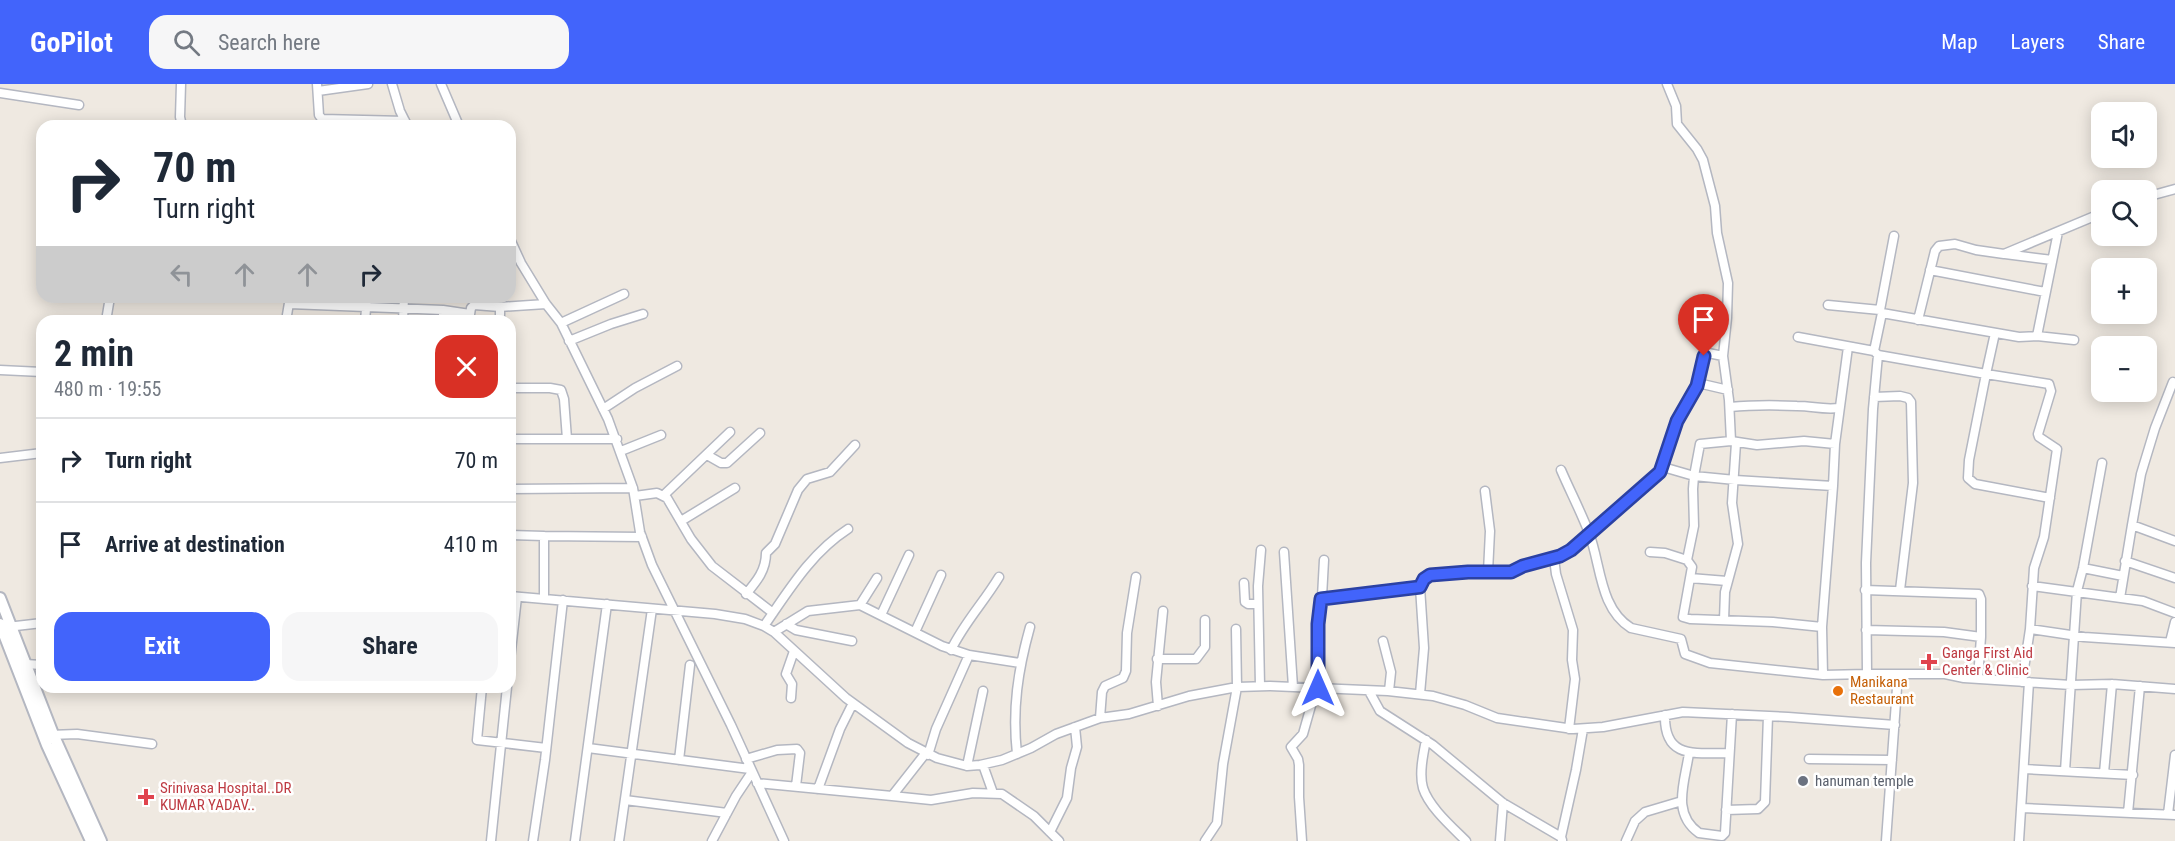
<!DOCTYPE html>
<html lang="en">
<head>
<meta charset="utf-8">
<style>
	:root { --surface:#fff; --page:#f6f6f7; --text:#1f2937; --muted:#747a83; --line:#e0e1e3; --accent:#4264fb }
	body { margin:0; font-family:"Roboto Condensed",sans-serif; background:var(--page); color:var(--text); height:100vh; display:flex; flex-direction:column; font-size:22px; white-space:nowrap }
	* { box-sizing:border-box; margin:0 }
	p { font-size:20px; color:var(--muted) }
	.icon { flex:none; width:33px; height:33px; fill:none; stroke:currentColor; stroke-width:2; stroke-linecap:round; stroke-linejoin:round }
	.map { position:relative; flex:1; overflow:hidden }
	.sheet { position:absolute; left:36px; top:231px; width:480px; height:378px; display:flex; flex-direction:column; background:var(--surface); border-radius:18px; box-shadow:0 3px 15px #0003 }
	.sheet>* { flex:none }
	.guide { position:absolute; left:36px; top:36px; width:480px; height:183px; border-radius:18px; box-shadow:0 3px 15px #0003; background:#fff; color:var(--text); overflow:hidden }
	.fabs { position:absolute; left:2091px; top:18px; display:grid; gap:12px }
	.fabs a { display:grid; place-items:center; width:66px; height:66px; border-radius:12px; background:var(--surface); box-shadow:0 3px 15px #0003; font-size:30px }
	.pin { position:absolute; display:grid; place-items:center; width:51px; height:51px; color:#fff; margin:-62px -26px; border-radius:50% 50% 50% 0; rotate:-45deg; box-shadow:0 0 6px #0007 }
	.pin .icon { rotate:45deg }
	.me { position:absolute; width:66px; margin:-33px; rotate:0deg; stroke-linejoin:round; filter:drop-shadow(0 0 4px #0008) }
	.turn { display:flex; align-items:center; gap:21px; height:126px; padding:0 18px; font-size:27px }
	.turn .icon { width:78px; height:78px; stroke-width:2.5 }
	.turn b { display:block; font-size:42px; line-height:51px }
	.lanes { display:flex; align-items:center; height:57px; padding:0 18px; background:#0003; justify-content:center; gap:30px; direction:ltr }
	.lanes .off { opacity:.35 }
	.round { display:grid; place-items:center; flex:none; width:63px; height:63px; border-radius:18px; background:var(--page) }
	.headline { display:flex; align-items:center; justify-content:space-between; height:102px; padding:0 18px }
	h1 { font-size:36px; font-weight:700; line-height:45px }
	.action { display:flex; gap:12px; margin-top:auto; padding:12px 18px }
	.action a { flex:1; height:69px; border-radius:18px; background:var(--accent); color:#fff; font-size:24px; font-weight:700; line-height:69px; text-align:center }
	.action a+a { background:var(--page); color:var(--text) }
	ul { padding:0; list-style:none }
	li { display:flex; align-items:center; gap:18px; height:84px; padding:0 18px; border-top:2px solid var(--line) }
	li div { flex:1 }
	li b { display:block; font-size:22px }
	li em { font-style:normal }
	header { display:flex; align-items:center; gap:36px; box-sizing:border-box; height:84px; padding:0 30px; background:var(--accent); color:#fff }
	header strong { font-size:28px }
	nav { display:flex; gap:33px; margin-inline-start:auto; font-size:21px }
	.search { width:420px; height:54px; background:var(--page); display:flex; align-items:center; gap:15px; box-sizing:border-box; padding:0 21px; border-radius:18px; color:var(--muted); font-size:22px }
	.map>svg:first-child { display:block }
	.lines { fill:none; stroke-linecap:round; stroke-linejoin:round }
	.minor-casing { stroke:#b4b7c1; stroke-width:11 }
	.tertiary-casing { stroke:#b4b7c1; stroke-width:14 }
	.minor { stroke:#fff; stroke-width:8 }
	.tertiary { stroke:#fff; stroke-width:10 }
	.route-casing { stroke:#2b41a3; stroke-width:15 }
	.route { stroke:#4264fb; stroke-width:10 }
	.health-dot { fill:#e0444e; stroke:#fff; stroke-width:2 }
	.food-dot { fill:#e8710a; stroke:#fff; stroke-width:2 }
	.worship-dot { fill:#6b7280; stroke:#fff; stroke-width:2 }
	.labels { text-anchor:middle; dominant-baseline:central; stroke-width:5; stroke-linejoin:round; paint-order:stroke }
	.health-label { font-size:15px; fill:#be3a42; stroke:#fff; text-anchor:start }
	.food-label { font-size:15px; fill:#c56008; stroke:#fff; text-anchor:start }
	.worship-label { font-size:15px; fill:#5b616d; stroke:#fff; text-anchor:start }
</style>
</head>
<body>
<header>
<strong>GoPilot</strong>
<div class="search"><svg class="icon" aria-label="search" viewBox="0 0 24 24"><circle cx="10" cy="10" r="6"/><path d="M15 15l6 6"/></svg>Search here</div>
<nav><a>Map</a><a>Layers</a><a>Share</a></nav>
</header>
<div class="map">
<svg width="2175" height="757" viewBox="0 0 2175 757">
	<rect width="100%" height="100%" fill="#efe9e1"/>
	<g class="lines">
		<!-- minor casing -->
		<g class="minor-casing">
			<path id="minor" d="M181 0 180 33 182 42
				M317 0 319 31 322 35 405 37
				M392 0 400 27 406 39
				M441 0 459 42
				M1667 0 1676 22 1677 40 1697 65 1703 76 1715 122 1717 149 1728 199 1727 234 1723 272 1729 316 1731 357 1757 361 1804 357 1835 360
				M318 7 368 0
				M0 9 79 21
				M2146 113 2175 105
				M510 155 521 179 546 220 561 239 608 335 633 404 640 448 652 481 731 641 784 757
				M2005 170 2052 176
				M1930 186 2045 208
				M289 220 443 226 470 230
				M1828 221 1880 226 1882 229 2019 253 2037 252 2074 256
				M500 223V237
				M443 226V237
				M1880 226 1894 152
				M1918 236 1935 167 1939 162 1955 160 1976 166 2004 170 2102 129
				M106 237 110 213
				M286 237 290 213
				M365 237 367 213
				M403 237 404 213
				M469 237 471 224 474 221 500 223 546 220
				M561 239 624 210
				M1995 249 1986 290 2049 300 2051 307 2038 350 2039 353 2057 365 2044 453 2034 484 2030 545 2022 598
				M2037 252 2058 148
				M1798 253 1874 267 1878 271 1986 290 1969 376 1968 394 1975 400 2050 414
				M569 257 611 240 643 230
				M1874 267 1882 229
				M1878 271 1873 325 1866 479 1867 590H1945L1964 594 2071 601 2112 600 2175 605
				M0 286 42 288
				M1698 299 1728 306
				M510 304H550L561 306 564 315 567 355
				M1874 313 1900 312 1908 314 1911 318 1913 399 1900 506
				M1730 323C1752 321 1774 321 1797 322 1813 322 1822 326 1839 324
				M603 325 635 304 677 282
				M510 355H617
				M1731 357 1700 360 1694 392 1735 396 1833 402 1822 543
				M621 367 661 351
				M707 371 721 379H727L760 349
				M0 374 42 369
				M1663 383 1694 392 1693 405 1694 442 1687 476 1692 483 1683 533 1690 535 1773 538 1822 543 1823 591
				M1561 386C1570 407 1581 428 1589 449 1601 480 1599 524 1631 544L1681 555 1685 570 1710 579 1823 591 1867 590
				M1833 402 1835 360 1848 263
				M510 405 633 404
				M1485 407 1490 447 1488 488
				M664 411 730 348
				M635 412 657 409 667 414 691 455 712 482 773 529
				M681 437 735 404
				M2132 441 2141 390 2155 344 2173 298
				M510 451 544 452
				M1284 468 1293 603
				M1650 468 1665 469 1687 476
				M1554 474 1556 490 1573 546 1572 576 1575 595 1569 645
				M2125 477 2175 494
				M2083 484 2123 492
				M1690 494 1727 497
				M1244 499 1245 518 1248 520H1258
				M2032 502 2143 517 2175 529
				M1420 503 1424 495 1430 491 1468 488H1511L1523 481 1560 472 1571 467 1660 388 1663 383 1678 337 1697 302 1704 271 1708 269 1723 272
				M1865 506 1979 510 1981 515V553
				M746 510C757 497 766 486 766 469L775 460 798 406 807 395 830 388 855 361
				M510 512 715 530 745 535 764 542 774 548 846 614 908 659 937 674 967 682 980 681 1002 676 1031 664 1056 650 1100 634 1129 630 1189 612 1237 603 1270 602 1388 607 1433 612 1465 621 1497 634 1573 645 1603 643 1683 628 1788 633 1895 641
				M2120 514 2132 441 2175 457
				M544 515V452L642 453
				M1321 515 1420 503 1424 564 1420 610
				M860 521 877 494
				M881 531 909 471
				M1724 536 1725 508 1738 460 1732 419 1736 359
				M786 540 796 546 852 557
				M764 542C789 506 811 469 848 445
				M7 543 42 539
				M2030 545 2084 553 2175 559
				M1866 546 1944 548 1981 553 1978 594
				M774 548 808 527 860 521 942 562 969 571
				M915 548 941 491
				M1383 557 1391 588 1389 607
				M2170 558 2175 538
				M951 566C964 539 984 518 999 493
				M1157 575H1196L1205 563V536
				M510 576 517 513
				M25 580 42 581
				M1260 602 1258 502 1261 466
				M482 603 477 656 546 664
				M1318 604V529L1322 513 1324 476
				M1369 607 1380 627 1433 661 1503 719 1561 753
				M791 614 792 600 786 590 794 567
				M1158 622 1156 598 1163 527
				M1665 631C1664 675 1694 669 1729 669
				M1100 634 1102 608 1105 602 1123 594 1126 587 1127 549 1136 493
				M50 651 77 650 152 660
				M1426 656C1423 671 1419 690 1423 704 1429 723 1452 743 1466 757
				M588 664 750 685
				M1689 669C1685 698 1671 729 1699 749L1722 752 1725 749 1732 630
				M1017 670C1012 625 1018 586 1030 543
				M928 671 936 645 969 571 1020 579
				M746 675 777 666 797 665 800 669 796 702
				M1809 675 1892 676
				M679 676 690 581
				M983 681 993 709
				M967 682 983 607
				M2024 685 2133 691
				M2065 687 2077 507 2083 484 2102 379
				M2104 689 2112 600
				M757 699 892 712 925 670
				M818 705 840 645 853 619
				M892 712 931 716 973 709 1002 710 1034 732 1059 757
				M625 716 727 729
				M2022 724 2175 731
				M1726 726 1758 725 1765 718 1768 632
				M2128 729 2140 602
				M2168 730 2175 671
				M1050 748 1067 714 1071 684 1077 663 1075 643
				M1562 756 1561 753 1576 686 1583 645
				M491 757 507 603
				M533 757 545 676 563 516
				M575 757 607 520
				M619 757 652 525
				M712 757 736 712 752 688
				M1205 757 1217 739 1223 680 1237 603 1236 545
				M1302 757 1299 713V681L1298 675 1291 663 1303 650 1316 604
				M1500 757 1503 719
				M1626 757 1635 737 1645 728 1682 717
				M1886 757 1898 590
				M2019 757 2029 598"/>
		</g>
		<!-- tertiary casing -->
		<g class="tertiary-casing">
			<path id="tertiary" d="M0 514 53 650 101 757
				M0 540 47 661 91 757"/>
		</g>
		<!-- minor -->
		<use href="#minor" class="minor"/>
		<!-- tertiary -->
		<use href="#tertiary" class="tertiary"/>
	</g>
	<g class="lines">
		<!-- route casing -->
		<g class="route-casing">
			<path id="route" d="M1318 604V540L1321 515 1420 503 1424 495 1430 491 1468 488H1511L1523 482 1560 472 1571 466 1660 388 1677 337 1697 302 1704 272"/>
		</g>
		<!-- route -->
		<use href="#route" class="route"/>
	</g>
	<!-- markers -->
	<g class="health-dot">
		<path d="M1926 569h6v6h6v6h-6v6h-6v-6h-6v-6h6z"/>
		<path d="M143 704h6v6h6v6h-6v6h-6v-6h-6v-6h6z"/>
	</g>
	<circle class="food-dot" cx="1838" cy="607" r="6"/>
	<circle class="worship-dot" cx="1803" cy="697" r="6"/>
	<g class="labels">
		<!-- health labels -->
		<g class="health-label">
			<text x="1942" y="569">Ganga First Aid<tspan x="1942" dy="17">Center &amp; Clinic</tspan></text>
			<text x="160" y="704">Srinivasa Hospital..DR<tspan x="160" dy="17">KUMAR YADAV..</tspan></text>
		</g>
		<!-- food labels -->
		<g class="food-label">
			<text x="1850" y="598">Manikana<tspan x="1850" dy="17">Restaurant</tspan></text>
		</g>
		<!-- worship labels -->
		<g class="worship-label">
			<text x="1815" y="697">hanuman temple</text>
		</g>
	</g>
</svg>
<div class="fabs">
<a><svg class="icon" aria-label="sound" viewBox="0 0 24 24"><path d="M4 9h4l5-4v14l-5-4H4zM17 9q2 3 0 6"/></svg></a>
<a><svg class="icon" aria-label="search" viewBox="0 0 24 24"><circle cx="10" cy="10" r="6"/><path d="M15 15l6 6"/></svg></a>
<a>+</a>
<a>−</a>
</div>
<div class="pin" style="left:1704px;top:272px;background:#d93025"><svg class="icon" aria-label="arrive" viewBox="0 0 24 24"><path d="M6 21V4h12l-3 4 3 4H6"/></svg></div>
<svg class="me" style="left:1318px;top:604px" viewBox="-20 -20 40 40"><path d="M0-17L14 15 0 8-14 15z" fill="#4264fb" stroke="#fff" stroke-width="4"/></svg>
<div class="guide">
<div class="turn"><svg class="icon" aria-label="right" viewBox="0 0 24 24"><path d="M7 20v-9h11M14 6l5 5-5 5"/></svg><div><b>70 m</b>Turn right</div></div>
<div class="lanes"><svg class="icon off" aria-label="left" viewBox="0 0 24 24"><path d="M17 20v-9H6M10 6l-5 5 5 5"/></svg><svg class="icon off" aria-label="ahead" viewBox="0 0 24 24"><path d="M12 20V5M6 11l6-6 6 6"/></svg><svg class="icon off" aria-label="ahead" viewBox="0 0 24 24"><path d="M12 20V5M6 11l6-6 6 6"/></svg><svg class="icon" aria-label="right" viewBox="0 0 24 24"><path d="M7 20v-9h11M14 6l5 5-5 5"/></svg></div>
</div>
<section class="sheet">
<div class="headline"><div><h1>2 min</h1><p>480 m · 19:55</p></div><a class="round" style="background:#d93025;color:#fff"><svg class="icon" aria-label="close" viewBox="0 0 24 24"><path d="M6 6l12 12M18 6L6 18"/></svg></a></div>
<ul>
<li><svg class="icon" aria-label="right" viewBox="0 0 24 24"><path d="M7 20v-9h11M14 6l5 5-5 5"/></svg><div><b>Turn right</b></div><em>70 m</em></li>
<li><svg class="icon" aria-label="arrive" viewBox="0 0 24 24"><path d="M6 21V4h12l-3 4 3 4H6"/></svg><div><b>Arrive at destination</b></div><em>410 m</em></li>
</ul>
<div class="action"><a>Exit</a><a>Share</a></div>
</section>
</div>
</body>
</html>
